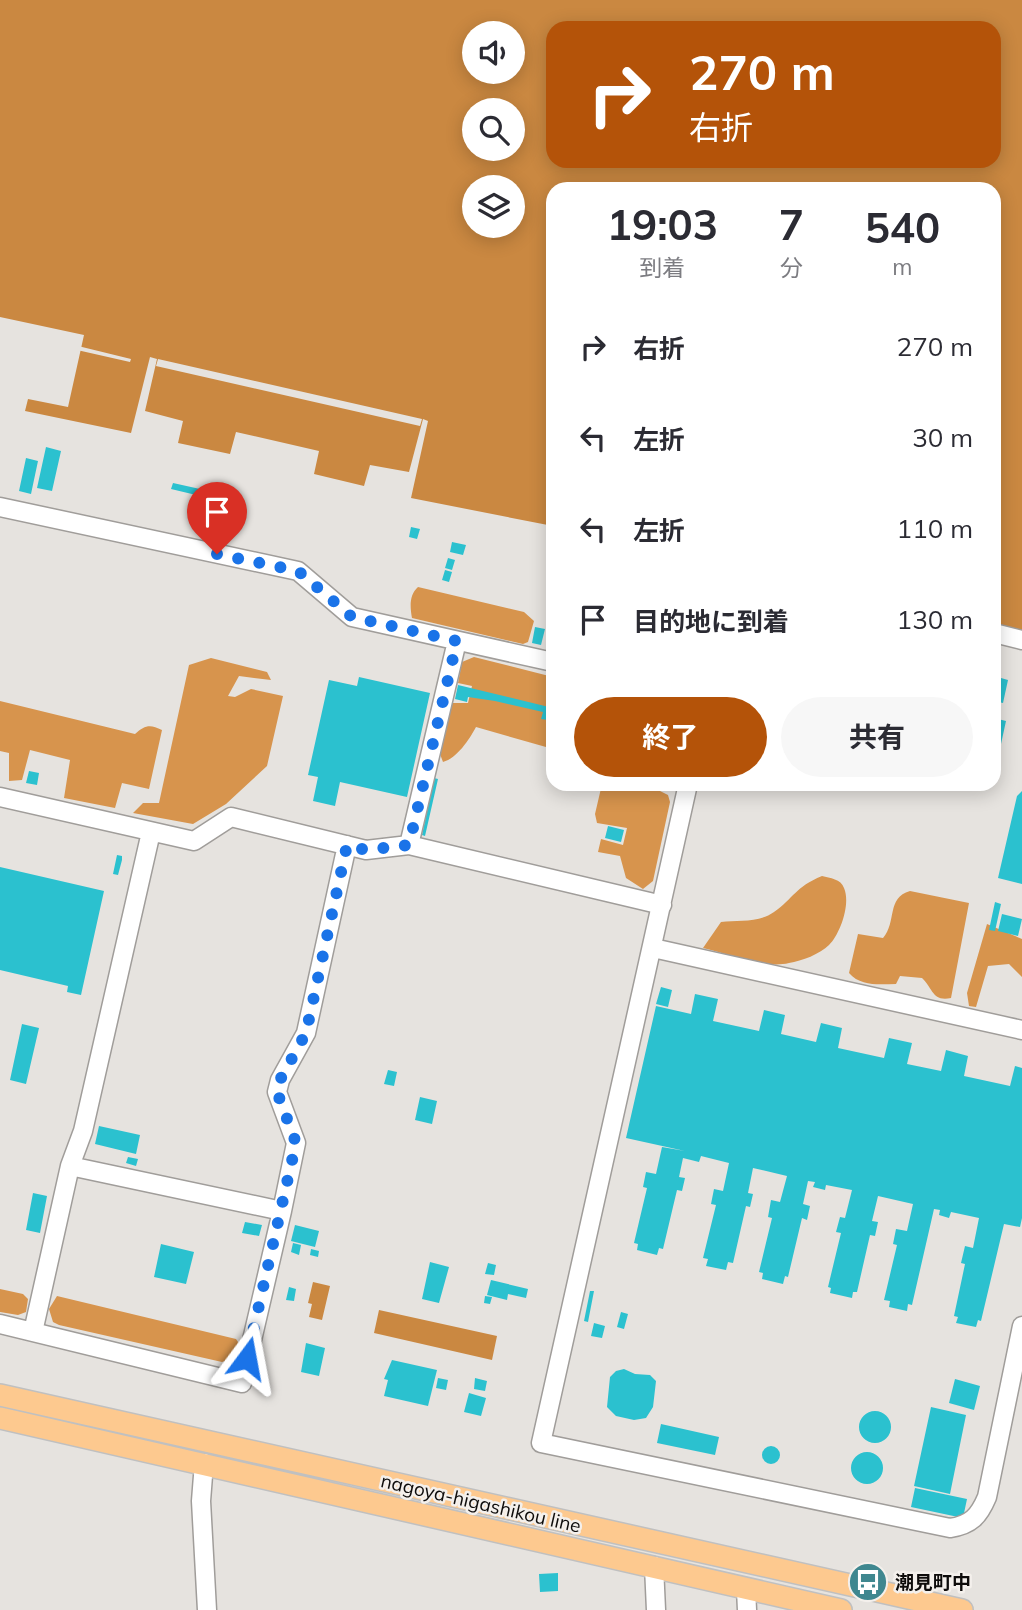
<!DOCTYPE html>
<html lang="ja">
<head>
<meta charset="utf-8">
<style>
	:root { --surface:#fff; --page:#f7f7f7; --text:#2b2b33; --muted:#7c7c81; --accent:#b45309 }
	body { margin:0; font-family:Mulish,"Noto Sans JP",sans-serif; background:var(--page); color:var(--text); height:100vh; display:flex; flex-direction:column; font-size:26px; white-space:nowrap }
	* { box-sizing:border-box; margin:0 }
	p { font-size:23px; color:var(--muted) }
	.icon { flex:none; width:38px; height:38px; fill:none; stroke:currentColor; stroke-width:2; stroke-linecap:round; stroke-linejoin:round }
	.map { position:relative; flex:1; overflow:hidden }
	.drawer { position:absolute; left:546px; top:182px; width:455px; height:609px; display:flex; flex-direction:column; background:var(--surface); border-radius:21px; box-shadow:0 4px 18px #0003 }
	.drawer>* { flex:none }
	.top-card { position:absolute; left:546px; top:21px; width:455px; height:147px; border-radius:21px; box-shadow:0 4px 18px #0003; background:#b45309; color:#fff; overflow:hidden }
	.tools { position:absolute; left:462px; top:21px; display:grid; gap:14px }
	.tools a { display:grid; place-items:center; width:63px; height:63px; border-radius:50%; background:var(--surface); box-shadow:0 4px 18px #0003; font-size:35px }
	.pin { position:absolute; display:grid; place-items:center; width:60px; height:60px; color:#fff; margin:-72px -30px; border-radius:50% 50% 50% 0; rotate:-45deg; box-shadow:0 0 7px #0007 }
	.pin .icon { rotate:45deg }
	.me { position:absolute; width:77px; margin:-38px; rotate:13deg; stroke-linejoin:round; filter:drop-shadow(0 0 5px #0008) }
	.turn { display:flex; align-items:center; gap:24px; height:147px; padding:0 28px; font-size:32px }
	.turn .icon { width:91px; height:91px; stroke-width:2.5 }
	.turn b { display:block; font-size:49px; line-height:60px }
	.eta { display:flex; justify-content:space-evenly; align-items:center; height:119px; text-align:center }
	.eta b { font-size:42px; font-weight:700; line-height:49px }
	.button { display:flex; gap:14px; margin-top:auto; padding:14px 28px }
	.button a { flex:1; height:80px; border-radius:42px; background:var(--accent); color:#fff; font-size:28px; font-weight:700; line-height:80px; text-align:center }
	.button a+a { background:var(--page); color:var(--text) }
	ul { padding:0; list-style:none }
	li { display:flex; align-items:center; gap:21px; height:91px; padding:0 28px }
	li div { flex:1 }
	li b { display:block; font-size:26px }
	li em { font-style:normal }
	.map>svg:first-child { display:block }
	.forest { fill:#d7944d }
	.water { fill:#ca8841; fill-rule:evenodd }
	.pier { fill:#e6e3df }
	.building { fill:#2bc1cf }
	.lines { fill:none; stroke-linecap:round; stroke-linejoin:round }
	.minor-casing { stroke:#a09d9a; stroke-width:21 }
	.major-casing { stroke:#c0c0c0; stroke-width:24 }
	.minor { stroke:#fff; stroke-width:18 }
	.major { stroke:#fdc98f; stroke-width:21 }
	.route { stroke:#1a73e8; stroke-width:12; stroke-dasharray:0 21.6 }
	.labels { text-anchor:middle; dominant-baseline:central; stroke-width:5; stroke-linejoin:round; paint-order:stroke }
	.street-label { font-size:19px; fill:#0e0c0b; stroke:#f4f0ec }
	.poi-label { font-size:19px; font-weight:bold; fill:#0e0c0b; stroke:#f4f0ec; text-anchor:start }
</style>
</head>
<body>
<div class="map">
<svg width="1022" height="1610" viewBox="0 0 1022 1610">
	<rect width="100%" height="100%" fill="#e6e3df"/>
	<!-- forest -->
	<path class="forest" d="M418 587 524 612 534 621 528 642 523 644 412 618C410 607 409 595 418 587Z
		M474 657 553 677V749L476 727C469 740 457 758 443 762L440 754 451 703H468L472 686 458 683 462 662Z
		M211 658 267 672 271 680 239 676 228 696 235 697 251 689 283 696 267 766 226 804 193 824 133 813 143 803H159L189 665Z
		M0 701 135 734C145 725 150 724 162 730L149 789 122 783 115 808 64 798 70 760 30 750 22 780 9 781V753L0 751Z
		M602 784H646L668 795 670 802 653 881 643 889 626 878 620 856 598 852 601 839 623 845 627 828 597 823 595 814Z
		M822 876C830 878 841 879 844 888 851 904 840 934 829 945 820 954 802 961 789 963 764 969 729 954 703 948L721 922C738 920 759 923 774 912 794 898 795 887 822 876Z
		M910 891 969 903 951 998C932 1002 933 988 922 978L900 976 896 984C880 984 861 987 849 973L858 934 883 938C897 922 886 898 910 891Z
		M987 924 1022 939V977L1009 964 988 966 976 1007 969 1006 967 993Z
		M0 1289 23 1294 28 1299 26 1312 18 1315 0 1312Z
		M57 1296 236 1339 240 1345 237 1358 222 1362 59 1325 53 1322 49 1309Z"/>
	<!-- water -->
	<path class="water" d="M0 0H1022V630L994 624V189H553V526L411 498 428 421 423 419 409 472 370 465 364 486 314 474 319 451 236 432 230 454 178 443 183 421 145 411 157 359 150 357 131 433 25 411 28 399 68 407 84 335 0 317ZM553 28H994V161H553ZM474 33H513V72H474ZM474 110H513V149H474ZM474 187H513V226H474Z
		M313 1282 330 1286 322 1320 309 1317 312 1304 308 1303Z
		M379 1310 497 1336 492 1360 374 1333Z"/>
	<!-- pier -->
	<path class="pier" d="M78 346 131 359 130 362 77 350Z
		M158 359 422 419 420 426 156 366Z"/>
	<!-- building -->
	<path class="building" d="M46 447 61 451 52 491 37 488Z
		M26 458 38 461 31 494 19 491Z
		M173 483 218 493 217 500 171 489Z
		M236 511 242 512 239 527 233 525Z
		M411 527 420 529 417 539 409 537Z
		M452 542 466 545 463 555 450 552Z
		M448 558 455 560 452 570 445 568Z
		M445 570 452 572 449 582 442 580Z
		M535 627 545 629 541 645 532 643Z
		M994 676 1008 680 1003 703 994 701Z
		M359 677 430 693 407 797 340 782 335 806 313 801 318 777 308 775 329 680 357 686Z
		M458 685 553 708V714L549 713 548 720 541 719 543 712 495 701 468 697 467 702 455 699Z
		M994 718 1006 721 1001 744 994 743Z
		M29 771 39 773 37 785 26 783Z
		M434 778 438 779 425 836 422 835Z
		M1022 791V884L998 878 1017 796Z
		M608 826 624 830 621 842 605 838Z
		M117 855 122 856V860L118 875 113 874Z
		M0 867 104 891 81 995 67 992 68 986 0 970Z
		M995 902 1001 904 995 931 989 930Z
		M1002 914 1022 919 1018 936 998 931Z
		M661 987 672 990 668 1007 656 1004Z
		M695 994 718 999 713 1021 759 1031 764 1010 785 1015 781 1034 816 1042 821 1023 842 1028 838 1048 884 1058 889 1038 912 1043 907 1064 941 1071 946 1050 968 1056 964 1076 1010 1086 1015 1066 1022 1068V1218L1020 1227 1004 1224 981 1321 978 1320 976 1327 956 1323 958 1317 954 1316 965 1264 961 1263 965 1246 973 1248 979 1218 951 1212 949 1218 939 1215 940 1210 934 1209 912 1305 908 1304 907 1311 889 1307 890 1301 884 1300 897 1245 893 1244 896 1229 907 1231 913 1204 878 1196 872 1221 878 1222 875 1236 870 1235 857 1292H853L852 1298 830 1293 831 1288 828 1287 841 1233 836 1232 840 1217 845 1218 852 1190 826 1185 825 1190 813 1187 815 1182 808 1181 803 1204 810 1206 807 1220 802 1218 788 1277 785 1276 783 1284 762 1279 763 1273 759 1272 772 1218 768 1217 771 1200 780 1202 787 1176 753 1168 748 1193 753 1194 750 1207 746 1206 733 1263 728 1262 726 1270 706 1266 708 1259 703 1258 716 1205 711 1204 714 1189 723 1191 729 1163 701 1156 699 1162 683 1158 679 1177 685 1178 682 1191 677 1190 663 1249 659 1248 657 1255 637 1250 638 1244 634 1243 647 1188 643 1187 646 1172 656 1174 662 1147 685 1151 626 1138 656 1006 691 1014Z
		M22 1024 39 1028 26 1084 10 1080Z
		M388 1070 397 1072 394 1086 384 1084Z
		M420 1097 437 1101 432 1124 415 1120Z
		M99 1126 140 1135 136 1154 95 1144Z
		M128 1157 138 1159 136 1166 126 1163Z
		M33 1193 47 1196 40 1233 26 1230Z
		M245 1222 262 1225 259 1236 242 1233Z
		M295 1225 319 1231 315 1247 291 1241Z
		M293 1243 301 1245 299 1255 291 1252Z
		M161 1244 194 1252 186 1284 154 1277Z
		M311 1249 319 1251 318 1257 310 1255Z
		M430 1262 449 1267 439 1303 422 1299Z
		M488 1263 496 1265 494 1275 485 1274Z
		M491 1280 528 1289 526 1298 508 1294 507 1300 487 1295Z
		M289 1287 296 1289 294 1301 286 1300Z
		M590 1291H594L588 1322 584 1321Z
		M485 1296 492 1297 490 1304 484 1303Z
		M621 1312 628 1314 624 1329 617 1327Z
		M594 1323 605 1326 602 1338 591 1336Z
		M306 1343 325 1348 319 1376 301 1372Z
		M392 1360 437 1370 428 1406 384 1396 388 1380 384 1379Z
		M624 1369 635 1374 650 1375 656 1381 653 1407 646 1418 634 1420 616 1416 607 1407 610 1377 616 1371Z
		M438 1378 448 1380 446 1390 436 1388Z
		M475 1378 487 1381 485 1391 474 1389Z
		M955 1379 980 1386 974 1410 949 1403Z
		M469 1393 486 1398 481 1416 464 1412Z
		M931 1407 966 1415 950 1494 914 1486Z
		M859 1427a16 16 0 1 1 32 0a16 16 0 1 1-32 0Z
		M661 1424 719 1437 715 1455 657 1443Z
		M762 1455a9 9 0 1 1 18 0a9 9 0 1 1-18 0Z
		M851 1468a16 16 0 1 1 32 0a16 16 0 1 1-32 0Z
		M915 1488 967 1499 963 1518 911 1507Z
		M558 1573V1591L540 1592 539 1574Z"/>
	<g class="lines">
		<!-- minor casing -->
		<g class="minor-casing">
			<path id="minor" d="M0 507 298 571 352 617 553 662
				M994 633 1022 640
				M688 784 541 1443 950 1528C971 1525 979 1516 987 1497L1022 1326
				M0 797 194 841 231 817 366 850 409 845 662 905
				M409 845 457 641
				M653 948 1022 1030
				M70 1166 83 1131 151 832
				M0 1324 242 1383 282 1211
				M33 1332 70 1166 282 1211 296 1143 277 1092 280 1080 306 1033 347 845
				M204 1463 201 1501 207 1610
				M654 1566 656 1610
				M746 1589 747 1610"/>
		</g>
		<!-- major casing -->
		<g class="major-casing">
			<path id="major" d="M0 1395 962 1610
				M0 1418 841 1610"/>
		</g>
		<!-- minor -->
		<use href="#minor" class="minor"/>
		<!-- major -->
		<use href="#major" class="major"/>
	</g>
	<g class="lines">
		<!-- route -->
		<path class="route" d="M217 554 298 571 352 617 457 641 409 845 366 850 347 845 306 1033 280 1080 277 1092 296 1143 247 1358"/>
	</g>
	<!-- icons -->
	<defs>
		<g id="bus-disc" transform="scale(2.0125)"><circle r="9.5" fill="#3f878f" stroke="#f4f0ec"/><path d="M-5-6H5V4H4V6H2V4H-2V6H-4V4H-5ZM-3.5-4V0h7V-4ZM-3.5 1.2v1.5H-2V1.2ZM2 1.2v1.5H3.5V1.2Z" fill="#fff"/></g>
	</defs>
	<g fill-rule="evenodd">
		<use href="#bus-disc" x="868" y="1582"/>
	</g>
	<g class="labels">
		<!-- street labels -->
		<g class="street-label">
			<text transform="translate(481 1503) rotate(13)">nagoya-higashikou line</text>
		</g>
		<!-- poi labels -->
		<g class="poi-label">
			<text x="895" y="1582">潮見町中</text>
		</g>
	</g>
</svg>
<div class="tools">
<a><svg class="icon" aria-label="sound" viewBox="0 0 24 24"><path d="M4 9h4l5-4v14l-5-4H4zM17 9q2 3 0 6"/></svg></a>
<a><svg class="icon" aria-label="search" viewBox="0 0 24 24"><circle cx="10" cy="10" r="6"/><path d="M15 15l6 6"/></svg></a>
<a><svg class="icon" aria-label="layers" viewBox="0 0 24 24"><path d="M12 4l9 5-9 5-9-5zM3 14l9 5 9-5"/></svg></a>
</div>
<div class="pin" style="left:217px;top:554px;background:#d93025"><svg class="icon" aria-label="arrive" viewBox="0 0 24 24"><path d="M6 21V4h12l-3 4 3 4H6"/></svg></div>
<svg class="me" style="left:247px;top:1358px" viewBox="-20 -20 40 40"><path d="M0-17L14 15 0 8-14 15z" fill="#1a73e8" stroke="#fff" stroke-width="4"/></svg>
<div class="top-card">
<div class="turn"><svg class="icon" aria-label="right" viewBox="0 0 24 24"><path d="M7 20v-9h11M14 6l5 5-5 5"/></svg><div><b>270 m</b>右折</div></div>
</div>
<section class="drawer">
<div class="eta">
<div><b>19:03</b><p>到着</p></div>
<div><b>7</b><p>分</p></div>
<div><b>540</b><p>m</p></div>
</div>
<ul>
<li><svg class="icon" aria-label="right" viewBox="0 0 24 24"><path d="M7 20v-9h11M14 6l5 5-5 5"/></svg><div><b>右折</b></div><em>270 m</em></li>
<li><svg class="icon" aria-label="left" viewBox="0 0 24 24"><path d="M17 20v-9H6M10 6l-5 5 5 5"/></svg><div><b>左折</b></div><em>30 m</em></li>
<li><svg class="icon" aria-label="left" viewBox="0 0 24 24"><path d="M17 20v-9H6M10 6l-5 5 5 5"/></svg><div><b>左折</b></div><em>110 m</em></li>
<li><svg class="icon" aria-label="arrive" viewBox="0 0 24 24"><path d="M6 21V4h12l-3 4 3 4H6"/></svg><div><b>目的地に到着</b></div><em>130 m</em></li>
</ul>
<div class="button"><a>終了</a><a>共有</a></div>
</section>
</div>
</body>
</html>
